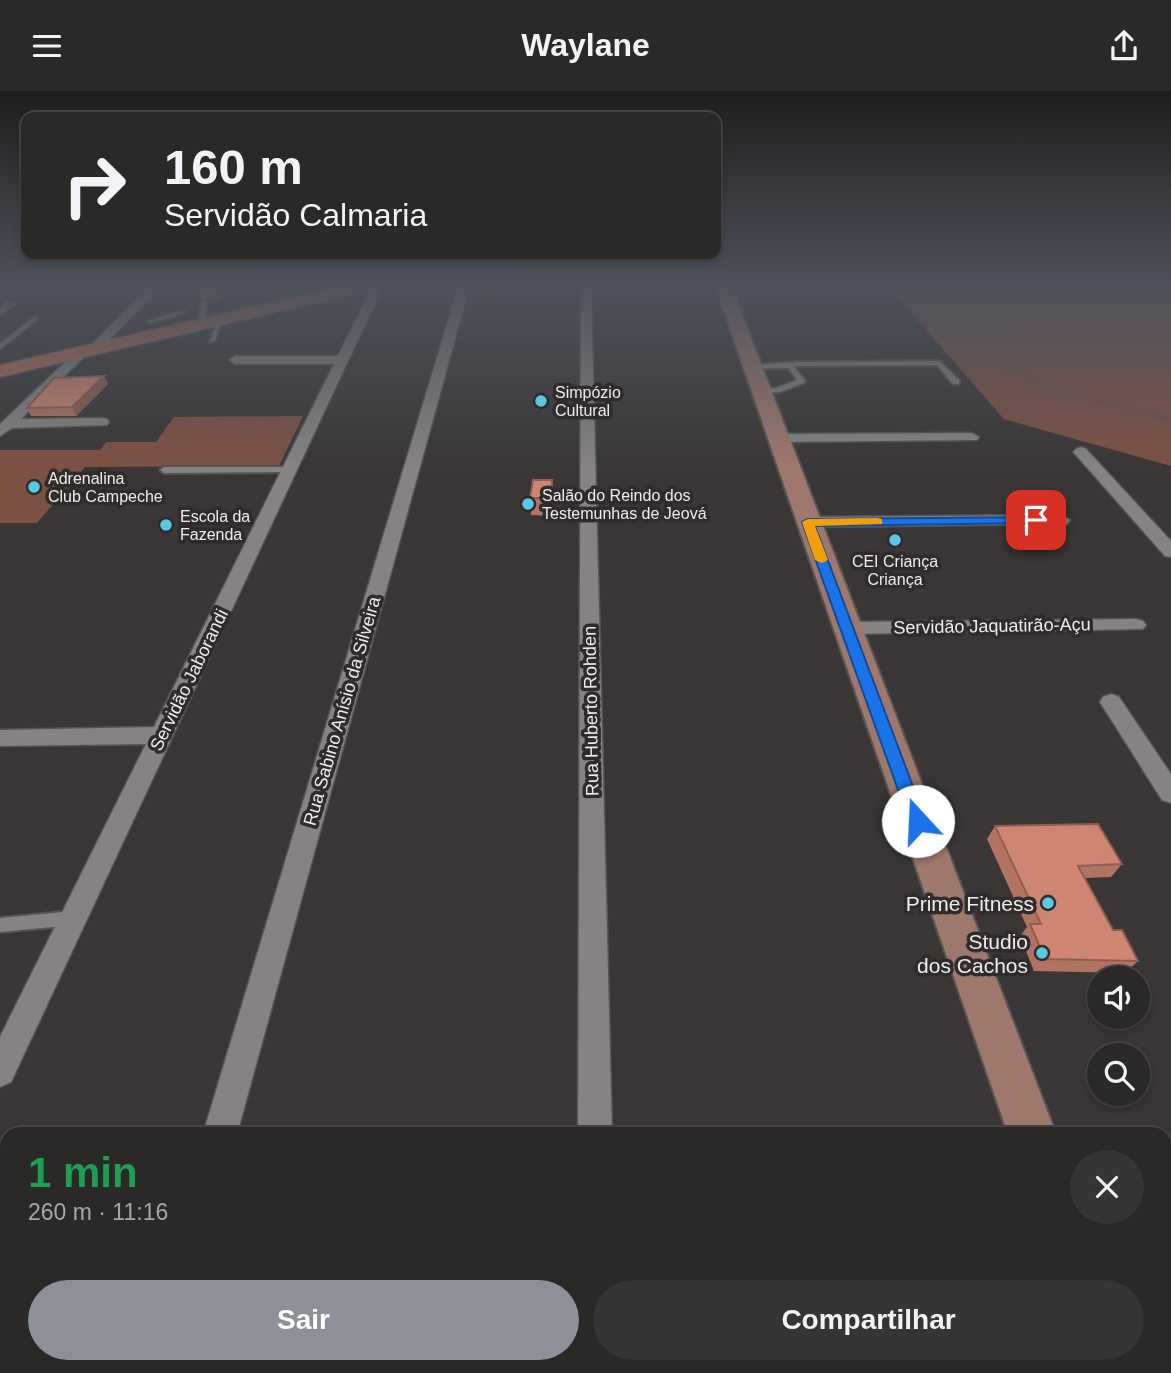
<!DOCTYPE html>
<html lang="pt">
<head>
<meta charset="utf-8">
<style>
	:root { --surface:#2b2828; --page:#373434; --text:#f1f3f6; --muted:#a6a6a8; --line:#474445; --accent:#8c9099 }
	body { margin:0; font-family:Arial,sans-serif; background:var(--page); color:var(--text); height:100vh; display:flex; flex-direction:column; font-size:26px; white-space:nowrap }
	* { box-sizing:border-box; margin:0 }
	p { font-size:23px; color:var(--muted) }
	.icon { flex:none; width:38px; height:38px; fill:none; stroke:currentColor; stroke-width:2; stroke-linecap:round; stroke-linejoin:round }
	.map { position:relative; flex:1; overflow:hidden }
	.drawer { position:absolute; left:0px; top:1036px; width:1172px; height:247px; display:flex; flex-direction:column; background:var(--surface); border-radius:21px 21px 0 0; box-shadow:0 4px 10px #0003,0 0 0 2px var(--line) }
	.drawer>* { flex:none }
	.top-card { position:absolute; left:21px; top:21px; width:700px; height:147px; border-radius:14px; box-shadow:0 4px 10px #0003,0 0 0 2px var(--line); background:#2b2828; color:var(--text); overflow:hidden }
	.buttons { position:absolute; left:1087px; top:875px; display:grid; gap:14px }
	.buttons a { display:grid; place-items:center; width:63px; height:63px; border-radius:50%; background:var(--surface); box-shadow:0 4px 10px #0003,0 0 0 2px var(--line); font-size:35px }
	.pin { position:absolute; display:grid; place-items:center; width:60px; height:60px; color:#fff; margin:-30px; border-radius:14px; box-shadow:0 4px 10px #0006 }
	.me { position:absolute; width:77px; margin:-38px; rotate:340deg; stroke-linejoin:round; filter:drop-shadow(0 0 5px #0008) }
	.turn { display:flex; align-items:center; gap:24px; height:147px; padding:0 28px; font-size:32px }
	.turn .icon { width:91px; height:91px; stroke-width:2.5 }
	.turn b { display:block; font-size:49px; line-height:60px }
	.round { display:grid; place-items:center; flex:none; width:74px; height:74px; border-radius:37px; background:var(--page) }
	.head { display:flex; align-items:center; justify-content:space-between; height:119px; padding:0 28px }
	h1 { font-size:42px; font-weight:700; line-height:52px; color:#1e9e55 }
	.button { display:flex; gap:14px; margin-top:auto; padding:14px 28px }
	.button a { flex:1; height:80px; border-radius:42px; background:var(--accent); color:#fff; font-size:28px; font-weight:700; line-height:80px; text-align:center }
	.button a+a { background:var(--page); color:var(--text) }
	header { display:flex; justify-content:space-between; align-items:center; height:91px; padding:0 28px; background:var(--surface); font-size:32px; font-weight:700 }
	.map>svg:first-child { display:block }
	.green { fill:#7d5144 }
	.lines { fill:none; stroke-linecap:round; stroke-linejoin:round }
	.stream-far1 { stroke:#725249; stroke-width:3.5 }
	.stream { stroke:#725249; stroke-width:4.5 }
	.lane-casing { stroke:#555353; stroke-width:4 }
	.street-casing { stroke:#555353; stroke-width:3 }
	.secondary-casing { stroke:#555353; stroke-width:4 }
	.primary-casing { stroke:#555353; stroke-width:3 }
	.lane { fill:#868382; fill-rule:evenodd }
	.street { fill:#868382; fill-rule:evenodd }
	.secondary { fill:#9e786d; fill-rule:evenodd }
	.primary { fill:#b56d58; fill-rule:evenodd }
	.wall { fill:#b17362 }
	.shaded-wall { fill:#905e50 }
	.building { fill:#ce8672; stroke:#905e50; stroke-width:2 }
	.route { fill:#1a73e8; stroke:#114b97; stroke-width:2 }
	.slow { fill:#f59e0b }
	.poi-dot { fill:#58c8e4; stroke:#2f2c2b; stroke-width:2.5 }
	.labels { text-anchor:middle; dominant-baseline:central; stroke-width:7; stroke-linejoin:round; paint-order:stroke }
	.far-poi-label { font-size:16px; fill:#edeceb; stroke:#2f2c2b; text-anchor:start }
	.street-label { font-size:18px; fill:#edeceb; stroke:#2f2c2b }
	.near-poi-label { font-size:21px; fill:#edeceb; stroke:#2f2c2b; text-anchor:end }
</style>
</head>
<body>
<header><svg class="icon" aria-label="menu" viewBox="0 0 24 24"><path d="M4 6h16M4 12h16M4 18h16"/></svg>Waylane<svg class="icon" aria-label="share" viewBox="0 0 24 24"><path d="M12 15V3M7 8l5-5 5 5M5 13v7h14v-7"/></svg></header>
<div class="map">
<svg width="1171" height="1282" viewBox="0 0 1171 1282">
	<rect width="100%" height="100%" fill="#393635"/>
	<!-- green -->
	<path class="green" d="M889 197H1171V375L1004 328Z
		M303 325 279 375 85 376 37 432H0V359H100L106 351H156L174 326Z"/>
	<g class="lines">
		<!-- stream-far1 -->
		<path class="stream-far1" d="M965 197 972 205 998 271 1047 296 1134 319"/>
		<!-- stream -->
		<path class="stream" d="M1128 317 1171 329"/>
		<!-- lane casing -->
		<g class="lane-casing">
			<path id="lane" d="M204 209 207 211 204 234 201 236 198 234 201 211Z
				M182 220 187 221 150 232 147 230Z
				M34 226 39 227 0 258V253Z
				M217 229 222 230 215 250 210 251Z
				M939 270 959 289V293H953L937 274 797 275 794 276 805 290 804 292 780 301 762 303H759V299L776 297 797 289 788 277 752 278 748 276 752 274 797 271Z
				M290 376 293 377V381L164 382 160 379 164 376Z
				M74 820 79 822 81 827 79 832 74 834 0 841V827Z"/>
		</g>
		<!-- street casing -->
		<g class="street-casing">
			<path id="street" d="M148 197H160L97 261H89L21 328 102 327 107 328 109 331 107 334 12 337 0 345V333L79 258H87Z
				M371 197H382L11 991 0 996V946L146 653 0 655V639L154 636 334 273H235L229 269 235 265H338Z
				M458 197H469L237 1043H203Z
				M581 197H591L612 1043H578Z
				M7 210 17 212 0 225V216Z
				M972 342 979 346 977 349 778 351 771 347 778 343Z
				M1081 356 1086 358 1171 450V466L1165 465 1076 364 1073 361 1076 358Z
				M1061 424 1070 429 1067 433 808 436 799 431 808 426Z
				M1136 528 1143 530 1146 534 1143 538 847 543 840 542 837 537 840 532 847 531Z
				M1111 603 1119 606 1171 683V712L1162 709 1100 611 1103 606Z
				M1171 1172V1211L1166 1213V1175Z
				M133 1276H173L171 1282H131Z
				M578 1276H618V1282H578Z"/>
		</g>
		<!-- secondary casing -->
		<g class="secondary-casing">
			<path id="secondary" d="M716 197H732L1056 1043H1008Z
				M1089 1276H1147L1149 1282H1091Z"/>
		</g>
		<!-- primary casing -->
		<g class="primary-casing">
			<path id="primary" d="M334 197H368L359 202 0 286V274Z"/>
		</g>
		<!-- lane -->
		<use href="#lane" class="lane"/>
		<!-- street -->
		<use href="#street" class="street"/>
		<!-- secondary -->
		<use href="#secondary" class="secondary"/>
		<!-- primary -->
		<use href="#primary" class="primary"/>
	</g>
	<!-- wall -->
	<path class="wall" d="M200 197H225L221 209 201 208 198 201Z
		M470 197H496L495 200 491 203H470Z
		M104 285 108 293 76 325H31L27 317Z
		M552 389 553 406 551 425 531 424 530 407Z
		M995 735 1122 773 1111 786 1085 787 1113 839 1138 870 1125 882 1034 880 1020 845 1027 836 987 748Z"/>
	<!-- shaded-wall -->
	<path class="shaded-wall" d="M220 197H225L221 209 219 202Z
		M491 197H496L495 200 491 203Z
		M104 285 108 293 76 325 72 316Z
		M552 389 553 406 551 425V407Z"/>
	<!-- building -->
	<path class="building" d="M200 197H220L219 202 198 201Z
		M104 285 72 316 27 317 54 287Z
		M533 389H552L551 407H530Z
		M1098 733 1122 773 1078 775 1113 839H1122L1138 870 1045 868 1030 833H1041L995 735Z"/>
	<!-- sky -->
	<linearGradient id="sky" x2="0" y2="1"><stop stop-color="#1f1e1d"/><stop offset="0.52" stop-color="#4e525c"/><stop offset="1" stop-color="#4e525c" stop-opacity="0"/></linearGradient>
	<rect width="1171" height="377" fill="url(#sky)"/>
	<!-- route -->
	<path class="route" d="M1036 426 1040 427V432L815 435 926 730 924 735H911L802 431 808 428Z"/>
	<!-- slow -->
	<path class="slow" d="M877 427 882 428V433L815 435 828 469 822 472 815 469 802 431 808 428Z"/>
	<!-- markers -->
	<g class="poi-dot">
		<circle cx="541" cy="310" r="7"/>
		<circle cx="34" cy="396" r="7"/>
		<circle cx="528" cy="413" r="7"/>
		<circle cx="166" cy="434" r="7"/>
		<circle cx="895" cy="449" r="7"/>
		<circle cx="1048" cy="812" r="7"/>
		<circle cx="1042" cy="862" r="7"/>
	</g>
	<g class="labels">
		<!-- far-poi labels -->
		<g class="far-poi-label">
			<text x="555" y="301">Simpózio<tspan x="555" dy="18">Cultural</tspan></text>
			<text x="48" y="387">Adrenalina<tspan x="48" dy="18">Club Campeche</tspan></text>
			<text x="542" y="404">Salão do Reindo dos<tspan x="542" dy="18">Testemunhas de Jeová</tspan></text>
			<text x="180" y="425">Escola da<tspan x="180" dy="18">Fazenda</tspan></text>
			<text x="895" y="470" text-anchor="middle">CEI Criança<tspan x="895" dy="18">Criança</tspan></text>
		</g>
		<!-- street labels -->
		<g class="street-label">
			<text transform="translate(992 535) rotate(-1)">Servidão Jaquatirão-Açu</text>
			<text transform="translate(189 589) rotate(-64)">Servidão Jaborandi</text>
			<text transform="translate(342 620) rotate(-74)">Rua Sabino Anísio da Silveira</text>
			<text transform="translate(591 620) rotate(-91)">Rua Huberto Rohden</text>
		</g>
		<!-- near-poi labels -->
		<g class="near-poi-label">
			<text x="1034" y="812">Prime Fitness</text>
			<text x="1028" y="850">Studio<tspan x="1028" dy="24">dos Cachos</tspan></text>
		</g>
	</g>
</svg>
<div class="buttons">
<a><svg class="icon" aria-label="sound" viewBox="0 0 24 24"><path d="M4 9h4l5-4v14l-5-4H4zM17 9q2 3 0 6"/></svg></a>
<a><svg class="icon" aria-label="search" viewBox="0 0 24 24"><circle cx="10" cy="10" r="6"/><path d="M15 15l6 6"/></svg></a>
</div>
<div class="pin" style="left:1036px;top:429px;background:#d93025"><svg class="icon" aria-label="arrive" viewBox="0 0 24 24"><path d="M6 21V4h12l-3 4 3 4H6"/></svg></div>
<svg class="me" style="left:918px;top:730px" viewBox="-20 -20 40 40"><circle r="19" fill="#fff"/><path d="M0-13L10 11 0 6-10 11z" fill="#1a73e8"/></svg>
<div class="top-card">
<div class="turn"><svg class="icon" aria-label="right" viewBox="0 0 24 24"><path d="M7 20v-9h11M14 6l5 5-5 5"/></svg><div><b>160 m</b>Servidão Calmaria</div></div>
</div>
<section class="drawer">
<div class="head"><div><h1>1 min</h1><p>260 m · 11:16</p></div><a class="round"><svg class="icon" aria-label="close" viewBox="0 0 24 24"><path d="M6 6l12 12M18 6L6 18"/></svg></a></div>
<div class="button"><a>Sair</a><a>Compartilhar</a></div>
</section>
</div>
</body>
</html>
